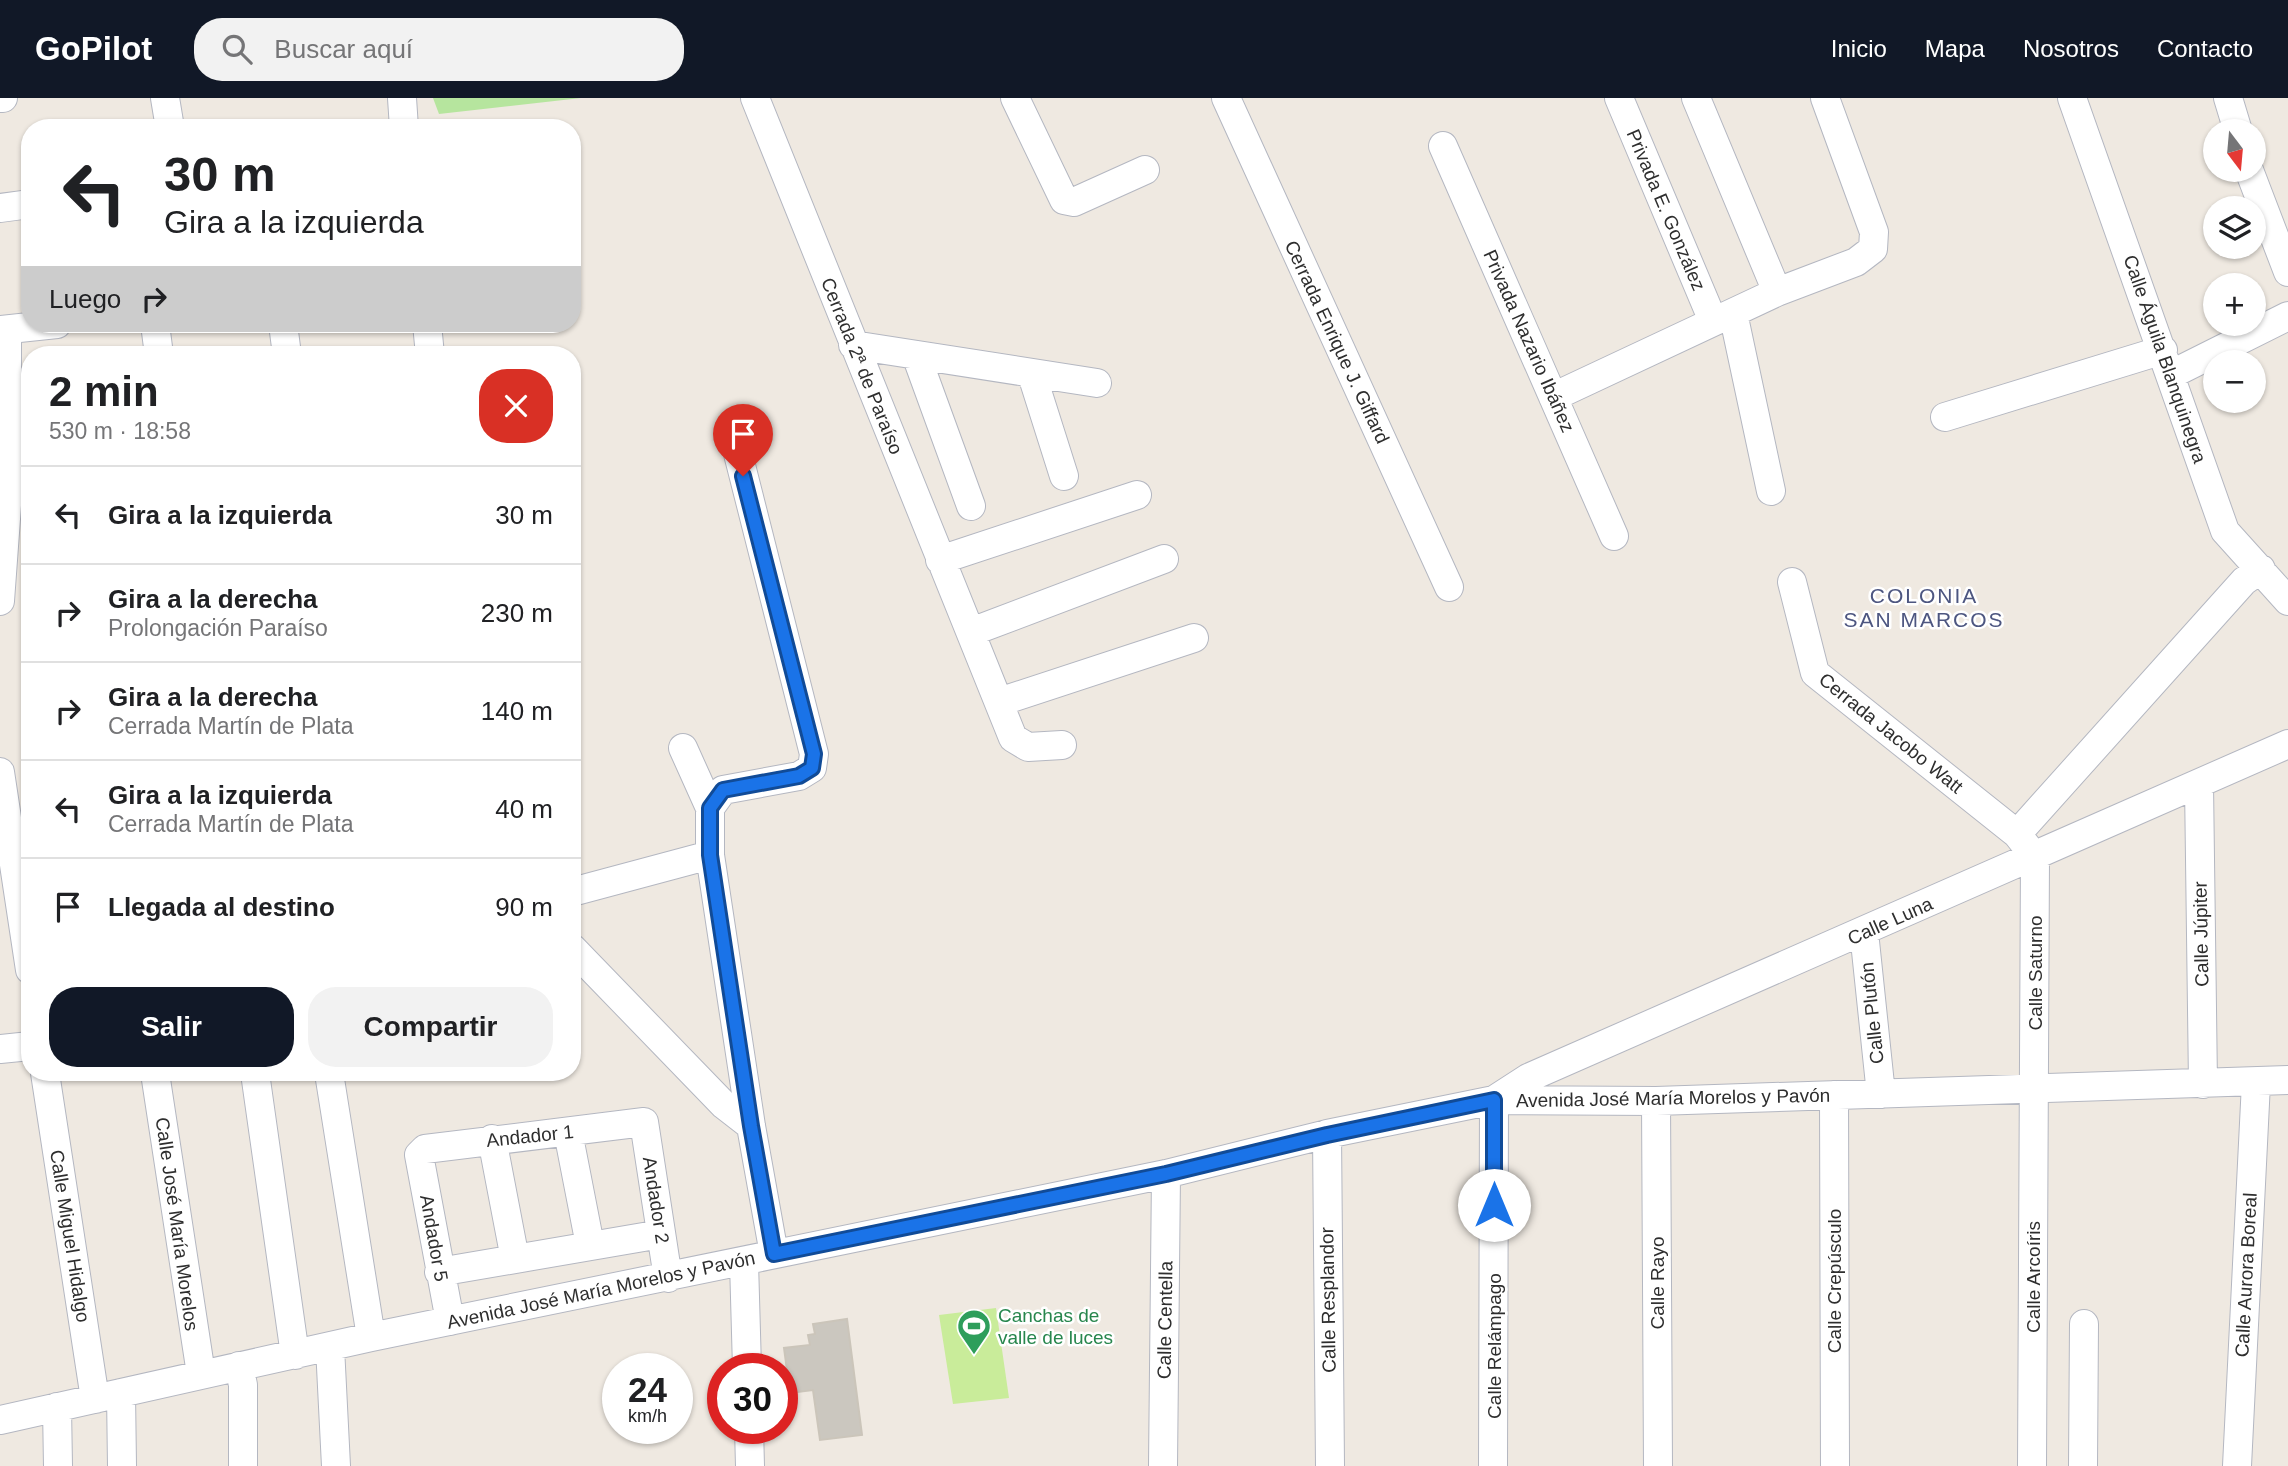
<!DOCTYPE html>
<html lang="es">
<head>
<meta charset="utf-8">
<style>
	:root { --surface:#fff; --page:#f2f2f2; --text:#202124; --muted:#757577; --line:#e0e0e0; --accent:#111827 }
	body { margin:0; font-family:Helvetica,sans-serif; background:var(--page); color:var(--text); height:100vh; display:flex; flex-direction:column; font-size:26px; white-space:nowrap }
	* { box-sizing:border-box; margin:0 }
	p { font-size:23px; color:var(--muted) }
	.icon { flex:none; width:38px; height:38px; fill:none; stroke:currentColor; stroke-width:2; stroke-linecap:round; stroke-linejoin:round }
	.map { position:relative; flex:1; overflow:hidden }
	.panel { position:absolute; left:21px; top:248px; width:560px; height:735px; display:flex; flex-direction:column; background:var(--surface); border-radius:28px; box-shadow:0 2px 5px #0004 }
	.panel>* { flex:none }
	.top-card { position:absolute; left:21px; top:21px; width:560px; height:214px; border-radius:28px; box-shadow:0 2px 5px #0004; background:#fff; color:var(--text); overflow:hidden }
	.needle { width:46px; rotate:164deg }
	.buttons { position:absolute; left:2203px; top:21px; display:grid; gap:14px }
	.buttons a { display:grid; place-items:center; width:63px; height:63px; border-radius:50%; background:var(--surface); box-shadow:0 2px 5px #0004; font-size:35px }
	.speed { position:absolute; left:602px; top:1255px; display:flex; gap:14px; font-size:35px; font-weight:700; text-align:center }
	.speed>* { display:grid; place-content:center; width:91px; height:91px; border-radius:50%; background:var(--surface); box-shadow:0 2px 5px #0004; line-height:1 }
	.speed small { font-size:18px; font-weight:400 }
	.speed .limit { border:10px solid #d22; background:#fff; color:#111 }
	.pin { position:absolute; display:grid; place-items:center; width:60px; height:60px; color:#fff; margin:-72px -30px; border-radius:50% 50% 50% 0; rotate:-45deg; box-shadow:0 0 7px #0007 }
	.pin .icon { rotate:45deg }
	.me { position:absolute; width:77px; margin:-38px; rotate:0deg; stroke-linejoin:round; filter:drop-shadow(0 0 5px #0008) }
	.turn { display:flex; align-items:center; gap:24px; height:147px; padding:0 28px; font-size:32px }
	.turn .icon { width:91px; height:91px; stroke-width:2.5 }
	.turn b { display:block; font-size:49px; line-height:60px }
	.then { display:flex; align-items:center; height:66px; padding:0 28px; background:#0003; gap:14px; font-size:26px }
	.round { display:grid; place-items:center; flex:none; width:74px; height:74px; border-radius:28px; background:var(--page) }
	.headline { display:flex; align-items:center; justify-content:space-between; height:119px; padding:0 28px }
	h1 { font-size:42px; font-weight:800; line-height:52px }
	.button { display:flex; gap:14px; margin-top:auto; padding:14px 28px }
	.button a { flex:1; height:80px; border-radius:28px; background:var(--accent); color:#fff; font-size:28px; font-weight:800; line-height:80px; text-align:center }
	.button a+a { background:var(--page); color:var(--text) }
	ul { padding:0; list-style:none }
	li { display:flex; align-items:center; gap:21px; height:98px; padding:0 28px; border-top:2px solid var(--line) }
	li div { flex:1 }
	li b { display:block; font-size:26px }
	li em { font-style:normal }
	header { display:flex; align-items:center; gap:42px; box-sizing:border-box; height:98px; padding:0 35px; background:var(--accent); color:#fff }
	header strong { font-size:33px }
	nav { display:flex; gap:38px; margin-inline-start:auto; font-size:24px }
	.search { width:490px; height:63px; background:var(--page); display:flex; align-items:center; gap:18px; box-sizing:border-box; padding:0 24px; border-radius:28px; color:var(--muted); font-size:26px }
	.map>svg:first-child { display:block }
	.green { fill:#b6e59e }
	.pitch { fill:#c9ec9a }
	.building { fill:#cbc7bf; stroke:#cbc5ba; stroke-width:2 }
	.lines { fill:none; stroke-linecap:round; stroke-linejoin:round }
	.minor-casing { stroke:#b4b7c1; stroke-width:30 }
	.minor { stroke:#fff; stroke-width:28 }
	.route-casing { stroke:#114b97; stroke-width:18 }
	.route { stroke:#1a73e8; stroke-width:12 }
	.labels { text-anchor:middle; dominant-baseline:central; stroke-width:5; stroke-linejoin:round; paint-order:stroke }
	.street-label { font-size:19px; fill:#2e2e2e; stroke:#fff }
	.leisure-label { font-size:19px; fill:#27864d; stroke:#fff; text-anchor:start }
	.neighbourhood-label { font-size:21px; letter-spacing:2px; fill:#4d5680; stroke:#fff }
</style>
</head>
<body>
<header>
<strong>GoPilot</strong>
<div class="search"><svg class="icon" aria-label="search" viewBox="0 0 24 24"><circle cx="10" cy="10" r="6"/><path d="M15 15l6 6"/></svg>Buscar aquí</div>
<nav><a>Inicio</a><a>Mapa</a><a>Nosotros</a><a>Contacto</a></nav>
</header>
<div class="map">
<svg width="2288" height="1368" viewBox="0 0 2288 1368">
	<rect width="100%" height="100%" fill="#efe9e1"/>
	<!-- green -->
	<path class="green" d="M433 0H581L439 16Z"/>
	<!-- pitch -->
	<path class="pitch" d="M996 1210 1009 1300 953 1306 939 1217Z"/>
	<!-- building -->
	<path class="building" d="M847 1221 862 1337 820 1342 813 1292 790 1295 784 1250 810 1247 808 1237 815 1236 813 1226Z"/>
	<g class="lines">
		<!-- minor casing -->
		<g class="minor-casing">
			<path id="minor" d="M0 0H3
				M165 0 170 30
				M402 0 404 30
				M755 0 1013 640 1028 649 1062 647
				M1015 0 1064 102 1074 104 1145 72
				M1226 0 1449 489
				M1619 0 1713 223
				M1696 0 1777 194
				M2072 0 2225 433 2288 503
				M2228 0 2238 33
				M1443 48 1614 438
				M2249 72 2288 174
				M0 110 30 106
				M1733 215 1771 393
				M155 226 159 257
				M283 226 287 257
				M427 226 430 257
				M0 232 57 226
				M853 247 1097 285
				M916 257 971 408
				M2172 276 2288 218
				M1032 277 1064 378
				M1553 299 1777 194 1856 164 1873 151 1874 134 1825 0
				M1945 319 2163 252
				M940 462 1137 397
				M1792 484 1815 575 2017 736 2035 759 2032 1368
				M0 503 7 407V232
				M971 534 1164 461
				M999 604 1194 540
				M683 650 710 710V757L751 1028 774 1156
				M0 674 30 872
				M2199 686 2203 986
				M710 710 723 692 799 678 812 670 814 656 731 328
				M2017 736 2244 483 2261 471
				M572 794 710 757
				M1864 834 1881 996
				M572 850 724 1007 751 1028
				M0 951 30 948
				M45 975 95 1301
				M155 975 201 1276
				M255 975 295 1257
				M329 975 371 1239
				M1834 997 1835 1368
				M1494 1002 1528 980 2288 646
				M1656 1003 1658 1368
				M568 1034 590 1147
				M1327 1036 1330 1368
				M492 1041 515 1161
				M744 1164 747 1270
				M439 1174 661 1136
				M450 1223 419 1057 425 1051 644 1024 668 1180
				M330 1249 336 1368
				M239 1268 243 1287V1368
				M121 1295 122 1368
				M57 1309 58 1368
				M0 1322 371 1239 1166 1076 1327 1036 1494 1002 1656 1003 2288 982
				M749 1330 750 1368
				M1163 1368 1166 1076
				M1493 1368 1494 1002
				M2083 1368 2084 1226
				M2237 1368 2256 985"/>
		</g>
		<!-- minor -->
		<use href="#minor" class="minor"/>
	</g>
	<g class="lines">
		<!-- route casing -->
		<g class="route-casing">
			<path id="route" d="M743 378 814 656 812 670 799 678 723 692 710 710V757L751 1028 774 1156 1166 1076 1327 1037 1494 1002V1107"/>
		</g>
		<!-- route -->
		<use href="#route" class="route"/>
	</g>
	<!-- icons -->
	<defs>
		<g id="stadium-pin" transform="scale(1.75)"><path d="M0 17L-7.5 6A9.5 9.5 0 1 1 7.5 6Z" fill="#2e9e5b" stroke="#fff"/><path d="M0-5a6.5 5 0 1 0 0 10a6.5 5 0 1 0 0-10ZM-3.5-1.8h7v3.6h-7Z" fill="#fff"/></g>
	</defs>
	<g fill-rule="evenodd">
		<use href="#stadium-pin" x="974" y="1228"/>
	</g>
	<g class="labels">
		<!-- street labels -->
		<g class="street-label">
			<text transform="translate(1666 112) rotate(67)">Privada E. González</text>
			<text transform="translate(1529 243) rotate(66)">Privada Nazario Ibáñez</text>
			<text transform="translate(1337 244) rotate(65)">Cerrada Enrique J. Giffard</text>
			<text transform="translate(2165 261) rotate(71)">Calle Águila Blanquinegra</text>
			<text transform="translate(862 268) rotate(68)">Cerrada 2ª de Paraíso</text>
			<text transform="translate(1891 635) rotate(39)">Cerrada Jacobo Watt</text>
			<text transform="translate(1890 823) rotate(-24)">Calle Luna</text>
			<text transform="translate(2201 836) rotate(-91)">Calle Júpiter</text>
			<text transform="translate(2035 875) rotate(-90)">Calle Saturno</text>
			<text transform="translate(1872 915) rotate(-96)">Calle Plutón</text>
			<text transform="translate(1673 1000) rotate(-1)">Avenida José María Morelos y Pavón</text>
			<text transform="translate(530 1038) rotate(-6)">Andador 1</text>
			<text transform="translate(656 1102) rotate(81)">Andador 2</text>
			<text transform="translate(177 1126) rotate(82)">Calle José María Morelos</text>
			<text transform="translate(70 1138) rotate(81)">Calle Miguel Hidalgo</text>
			<text transform="translate(434 1140) rotate(80)">Andador 5</text>
			<text transform="translate(2246 1177) rotate(-87)">Calle Aurora Boreal</text>
			<text transform="translate(2033 1179) rotate(-90)">Calle Arcoíris</text>
			<text transform="translate(1834 1183) rotate(-90)">Calle Crepúsculo</text>
			<text transform="translate(1657 1185) rotate(-90)">Calle Rayo</text>
			<text transform="translate(601 1192) rotate(-12)">Avenida José María Morelos y Pavón</text>
			<text transform="translate(1328 1202) rotate(-91)">Calle Resplandor</text>
			<text transform="translate(1165 1222) rotate(-89)">Calle Centella</text>
			<text transform="translate(1494 1248) rotate(-90)">Calle Relámpago</text>
		</g>
		<!-- leisure labels -->
		<g class="leisure-label">
			<text x="998" y="1217">Canchas de<tspan x="998" dy="22">valle de luces</tspan></text>
		</g>
		<!-- neighbourhood labels -->
		<g class="neighbourhood-label">
			<text x="1924" y="497">COLONIA<tspan x="1924" dy="24">SAN MARCOS</tspan></text>
		</g>
	</g>
</svg>
<div class="buttons">
<a><svg class="needle" viewBox="-14 -14 28 28"><path d="M0-13l5 13h-10z" fill="#e53935"/><path d="M0 13l5-13h-10z" fill="#757577"/></svg></a>
<a><svg class="icon" aria-label="layers" viewBox="0 0 24 24"><path d="M12 4l9 5-9 5-9-5zM3 14l9 5 9-5"/></svg></a>
<a>+</a>
<a>−</a>
</div>
<div class="speed"><div>24<small>km/h</small></div><div class="limit">30</div></div>
<div class="pin" style="left:743px;top:378px;background:#d93025"><svg class="icon" aria-label="arrive" viewBox="0 0 24 24"><path d="M6 21V4h12l-3 4 3 4H6"/></svg></div>
<svg class="me" style="left:1494px;top:1107px" viewBox="-20 -20 40 40"><circle r="19" fill="#fff"/><path d="M0-13L10 11 0 6-10 11z" fill="#1a73e8"/></svg>
<div class="top-card">
<div class="turn"><svg class="icon" aria-label="left" viewBox="0 0 24 24"><path d="M17 20v-9H6M10 6l-5 5 5 5"/></svg><div><b>30 m</b>Gira a la izquierda</div></div>
<div class="then">Luego<svg class="icon" aria-label="right" viewBox="0 0 24 24"><path d="M7 20v-9h11M14 6l5 5-5 5"/></svg></div>
</div>
<section class="panel">
<div class="headline"><div><h1>2 min</h1><p>530 m · 18:58</p></div><a class="round" style="background:#d93025;color:#fff"><svg class="icon" aria-label="close" viewBox="0 0 24 24"><path d="M6 6l12 12M18 6L6 18"/></svg></a></div>
<ul>
<li><svg class="icon" aria-label="left" viewBox="0 0 24 24"><path d="M17 20v-9H6M10 6l-5 5 5 5"/></svg><div><b>Gira a la izquierda</b></div><em>30 m</em></li>
<li><svg class="icon" aria-label="right" viewBox="0 0 24 24"><path d="M7 20v-9h11M14 6l5 5-5 5"/></svg><div><b>Gira a la derecha</b><p>Prolongación Paraíso</p></div><em>230 m</em></li>
<li><svg class="icon" aria-label="right" viewBox="0 0 24 24"><path d="M7 20v-9h11M14 6l5 5-5 5"/></svg><div><b>Gira a la derecha</b><p>Cerrada Martín de Plata</p></div><em>140 m</em></li>
<li><svg class="icon" aria-label="left" viewBox="0 0 24 24"><path d="M17 20v-9H6M10 6l-5 5 5 5"/></svg><div><b>Gira a la izquierda</b><p>Cerrada Martín de Plata</p></div><em>40 m</em></li>
<li><svg class="icon" aria-label="arrive" viewBox="0 0 24 24"><path d="M6 21V4h12l-3 4 3 4H6"/></svg><div><b>Llegada al destino</b></div><em>90 m</em></li>
</ul>
<div class="button"><a>Salir</a><a>Compartir</a></div>
</section>
</div>
</body>
</html>
